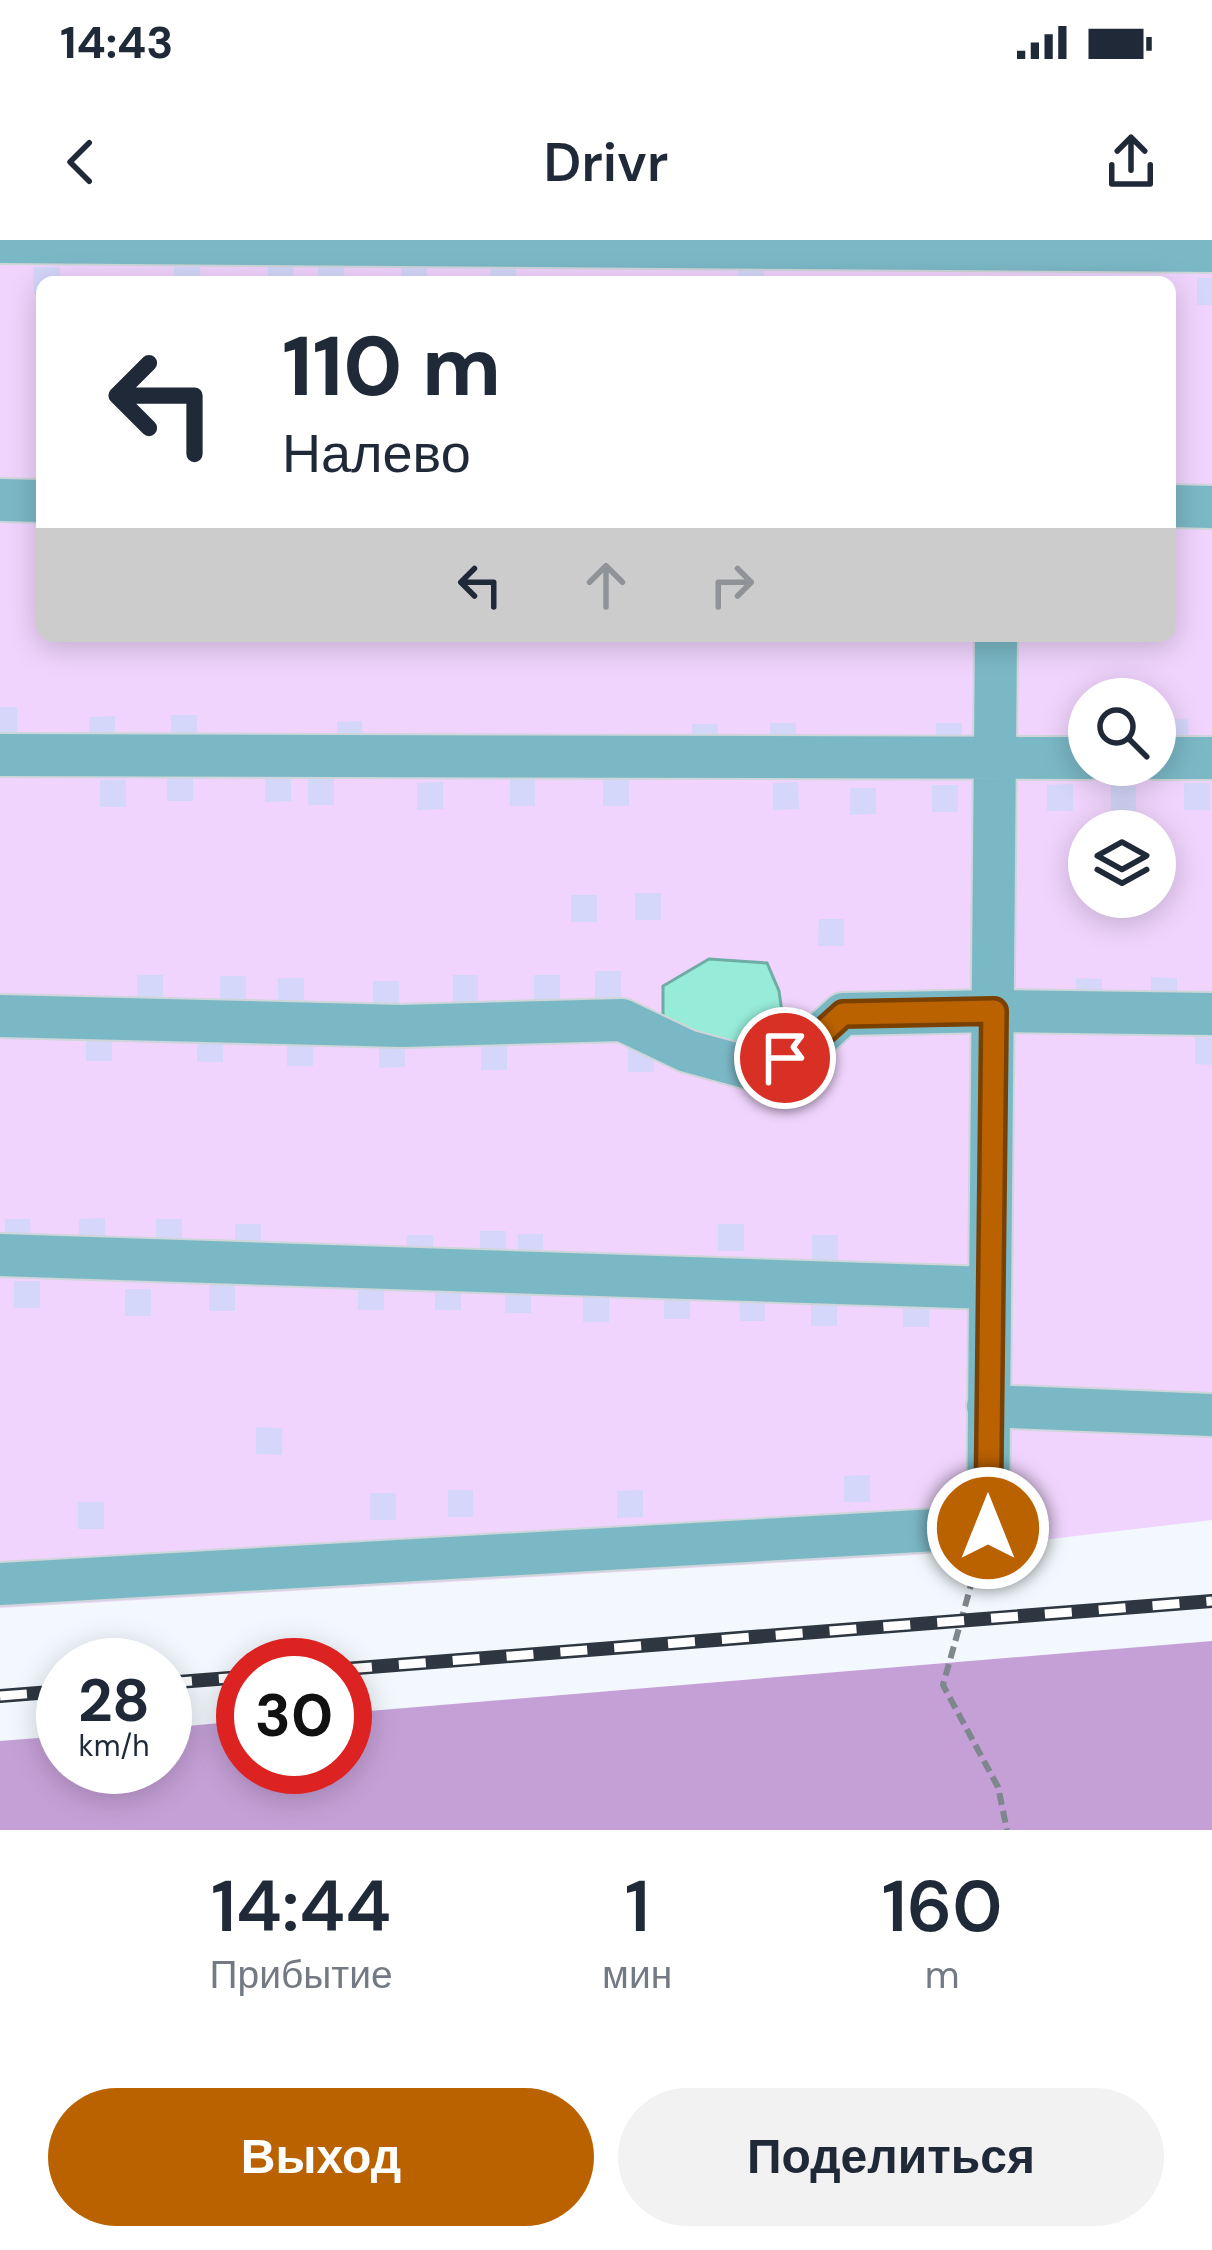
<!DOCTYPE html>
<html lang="ru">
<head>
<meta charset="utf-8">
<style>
	:root { --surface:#fff; --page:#f2f2f3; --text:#1f2937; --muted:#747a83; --accent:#bb6200 }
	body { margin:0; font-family:"DM Sans",sans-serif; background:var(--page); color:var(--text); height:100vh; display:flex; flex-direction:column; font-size:45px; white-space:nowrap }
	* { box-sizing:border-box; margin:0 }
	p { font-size:39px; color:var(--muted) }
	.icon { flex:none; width:66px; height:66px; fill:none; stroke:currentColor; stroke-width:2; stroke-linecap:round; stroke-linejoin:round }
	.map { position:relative; height:1590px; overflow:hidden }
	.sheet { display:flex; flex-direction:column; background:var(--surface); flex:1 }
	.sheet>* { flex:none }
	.top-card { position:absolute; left:36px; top:36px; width:1140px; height:366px; border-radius:18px; box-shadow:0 6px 30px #0003; background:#fff; color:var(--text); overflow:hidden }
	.controls { position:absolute; left:1068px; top:438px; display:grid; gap:24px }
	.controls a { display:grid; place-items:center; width:108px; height:108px; border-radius:50%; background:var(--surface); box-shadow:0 6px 30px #0003; font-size:60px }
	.speed { position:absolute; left:36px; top:1398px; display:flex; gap:24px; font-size:60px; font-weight:700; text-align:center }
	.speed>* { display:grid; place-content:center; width:156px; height:156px; border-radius:50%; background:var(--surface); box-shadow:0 6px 30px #0003; line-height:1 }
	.speed small { font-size:30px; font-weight:400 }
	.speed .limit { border:18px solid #d22; background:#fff; color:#111 }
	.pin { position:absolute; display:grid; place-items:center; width:102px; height:102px; color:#fff; margin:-51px; border:6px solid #fff; border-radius:50%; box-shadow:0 3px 12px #0007 }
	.me { position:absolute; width:132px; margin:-66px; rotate:0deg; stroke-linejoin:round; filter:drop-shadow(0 0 9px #0008) }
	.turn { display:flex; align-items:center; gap:42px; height:252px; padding:0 48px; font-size:54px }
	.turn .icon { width:156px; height:156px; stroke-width:2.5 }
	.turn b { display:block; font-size:84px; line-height:102px }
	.lanes { display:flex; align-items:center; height:114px; padding:0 48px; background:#0003; justify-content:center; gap:60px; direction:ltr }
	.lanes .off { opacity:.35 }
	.eta { display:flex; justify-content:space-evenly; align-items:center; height:204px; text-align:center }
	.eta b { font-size:72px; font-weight:600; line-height:84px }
	.button { display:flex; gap:24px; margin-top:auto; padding:24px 48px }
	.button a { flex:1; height:138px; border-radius:72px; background:var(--accent); color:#fff; font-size:48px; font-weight:600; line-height:138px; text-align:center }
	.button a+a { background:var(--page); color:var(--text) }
	.status { display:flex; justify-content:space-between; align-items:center; height:84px; padding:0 60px; background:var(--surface); direction:ltr }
	.status svg { height:33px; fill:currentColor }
	header { display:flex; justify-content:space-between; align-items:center; height:156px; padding:0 48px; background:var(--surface); font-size:54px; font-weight:600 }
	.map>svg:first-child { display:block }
	.green { fill:#f0d4fd; fill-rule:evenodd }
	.forest { fill:#c5a0d7 }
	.water { fill:#97ebd9; stroke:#6fada4; stroke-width:3 }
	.building { fill:#d4d7fa }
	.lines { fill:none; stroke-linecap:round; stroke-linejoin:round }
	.minor-casing { stroke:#ced5db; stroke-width:46 }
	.path { stroke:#7e868e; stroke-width:6; stroke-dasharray:12 6; stroke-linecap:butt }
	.minor { stroke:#7bb8c6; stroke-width:42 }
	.rail-casing { stroke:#2e3741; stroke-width:14 }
	.rail { stroke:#fff; stroke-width:9; stroke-dasharray:27; stroke-linecap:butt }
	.route-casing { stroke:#7a4000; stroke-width:30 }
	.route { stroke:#bb6200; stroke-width:21 }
</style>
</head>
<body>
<div class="status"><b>14:43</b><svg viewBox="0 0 49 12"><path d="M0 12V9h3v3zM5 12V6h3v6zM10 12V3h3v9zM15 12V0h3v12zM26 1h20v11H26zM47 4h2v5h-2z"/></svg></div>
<header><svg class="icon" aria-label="back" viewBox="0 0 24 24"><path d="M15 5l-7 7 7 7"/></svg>Drivr<svg class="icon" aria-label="share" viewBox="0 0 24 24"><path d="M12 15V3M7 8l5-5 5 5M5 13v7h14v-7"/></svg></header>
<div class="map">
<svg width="1212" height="1590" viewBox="0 0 1212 1590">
	<rect width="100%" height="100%" fill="#f2f8fd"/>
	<!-- green -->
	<path class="green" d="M0 0H1212V1280L915 1315 0 1368ZM42 42H1170V396H42ZM1089 459H1155V525H1089ZM1089 591H1155V657H1089Z"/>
	<!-- forest -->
	<path class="forest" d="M1212 1401V1590H0V1501L63 1496V1527H165V1488L243 1481V1527H345V1473Z"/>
	<!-- water -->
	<path class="water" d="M709 719 767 723 779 751 785 793 725 808 663 784V746Z"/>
	<!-- building -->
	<path class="building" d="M268 25H293L294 42H268Z
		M318 26H344V42H318Z
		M401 26 427 27V42H401Z
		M33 27H60V42H42V54H34Z
		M174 27H200V42H174Z
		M516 28V42H490V29Z
		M738 28H764V42H738Z
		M1197 38H1212V65H1197Z
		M0 467H17V494H0Z
		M171 475H197V502H171Z
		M115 476V503L89 504V477Z
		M1188 479 1189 506 1163 507V480Z
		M362 481 363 509H337V482Z
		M770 483H796V510H770Z
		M936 483H962V510L936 511Z
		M692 484H718V511H692Z
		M167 534H193V561H167Z
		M291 534V561L265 562V535Z
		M308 538H334V565H308Z
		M603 538 629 539V566H603Z
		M510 539H535V566H510Z
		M100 540H126V567H100Z
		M443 542V569L417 570V543Z
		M798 542 799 569 773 570V543Z
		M1184 543H1210V570H1184Z
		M1073 544V571H1047V545Z
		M932 545H958V572H932Z
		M1111 545 1136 546V573H1111Z
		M850 548H876V574L850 575Z
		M635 653H661V680H635Z
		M571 655H597V682H571Z
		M819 679H844V706H818Z
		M595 731H621V758H595Z
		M137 735H163V761L137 762Z
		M453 735H478V762H453Z
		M534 735H560V762H534Z
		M220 736H246V763H220Z
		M1151 737 1177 738V765L1151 764Z
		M278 738H304V765H278Z
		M1076 738 1102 739V766H1076Z
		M373 741H399V768H373Z
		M86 794H112V821H86Z
		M197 795H223V822H197Z
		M1195 797 1212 798V825L1195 824Z
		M287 799H313V826H287Z
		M405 800V827L379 828V801Z
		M481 803H507V830H481Z
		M628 805H654V832H628Z
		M105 978V1005L79 1006V979Z
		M5 979H30L31 1006H5Z
		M156 979H182V1006H156Z
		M235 984H261V1011L235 1012Z
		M718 984H744V1011H718Z
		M480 991H506V1018H480Z
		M518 994H543V1020L518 1021Z
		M407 995H433V1022H407Z
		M812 995H838V1022H812Z
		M14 1041H40V1068H14Z
		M358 1043H384V1070H358Z
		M435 1043H461V1070H435Z
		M209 1044H235V1071H209Z
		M505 1046H531V1073H505Z
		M125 1049H151V1076H125Z
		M664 1052H690V1079H664Z
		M739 1054H765V1081H740Z
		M583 1055H609V1082H583Z
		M811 1059H837V1086H811Z
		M903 1060H929V1087H903Z
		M256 1187 282 1188V1215L256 1214Z
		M870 1235V1262H844V1236Z
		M448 1250H473V1277H448Z
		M643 1250V1277L617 1278V1251Z
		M370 1253H396V1280H370Z
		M78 1262H104V1289H78Z"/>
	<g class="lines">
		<!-- minor casing -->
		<g class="minor-casing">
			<path id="minor" d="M0 2 1212 11
				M0 260 42 261
				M1170 266 1212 267
				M0 515 1089 518
				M1155 518H1212
				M0 776 402 786 622 780 687 811 760 831 810 804 843 774 994 771 1212 774
				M0 1015 989 1048
				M988 1166 1212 1175
				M0 1344 988 1287 996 396"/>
		</g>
		<!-- path -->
		<path class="path" d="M978 1320 943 1445 998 1547 1007 1590"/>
		<!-- minor -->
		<use href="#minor" class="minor"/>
		<!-- rail casing -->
		<g class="rail-casing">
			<path id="rail" d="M345 1429 1212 1361
				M165 1443 243 1437
				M0 1456 63 1451"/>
		</g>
		<!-- rail -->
		<use href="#rail" class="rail"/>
	</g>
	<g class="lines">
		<!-- route casing -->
		<g class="route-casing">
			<path id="route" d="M785 818 810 804 843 774 994 771 988 1288"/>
		</g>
		<!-- route -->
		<use href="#route" class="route"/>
	</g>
</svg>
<div class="controls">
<a><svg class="icon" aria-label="search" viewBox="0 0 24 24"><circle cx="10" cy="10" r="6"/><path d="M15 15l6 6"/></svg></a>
<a><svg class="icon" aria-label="layers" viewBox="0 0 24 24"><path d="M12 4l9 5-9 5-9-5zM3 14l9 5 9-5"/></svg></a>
</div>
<div class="speed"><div>28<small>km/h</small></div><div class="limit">30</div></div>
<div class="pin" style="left:785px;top:818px;background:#d93025"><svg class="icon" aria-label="arrive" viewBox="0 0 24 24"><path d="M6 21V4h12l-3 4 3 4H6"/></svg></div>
<svg class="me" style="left:988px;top:1288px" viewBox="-20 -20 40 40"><circle r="17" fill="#bb6200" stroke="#fff" stroke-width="3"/><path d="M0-11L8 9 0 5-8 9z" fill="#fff"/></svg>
<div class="top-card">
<div class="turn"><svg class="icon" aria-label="left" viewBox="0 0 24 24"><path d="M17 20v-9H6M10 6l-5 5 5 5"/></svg><div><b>110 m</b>Налево</div></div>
<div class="lanes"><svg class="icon" aria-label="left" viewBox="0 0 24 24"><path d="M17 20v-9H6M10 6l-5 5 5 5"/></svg><svg class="icon off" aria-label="ahead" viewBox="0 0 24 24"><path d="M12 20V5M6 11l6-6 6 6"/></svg><svg class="icon off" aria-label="right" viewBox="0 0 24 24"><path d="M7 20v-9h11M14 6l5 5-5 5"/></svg></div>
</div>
</div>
<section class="sheet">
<div class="eta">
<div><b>14:44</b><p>Прибытие</p></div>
<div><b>1</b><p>мин</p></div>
<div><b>160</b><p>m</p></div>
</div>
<div class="button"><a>Выход</a><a>Поделиться</a></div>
</section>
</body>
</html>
